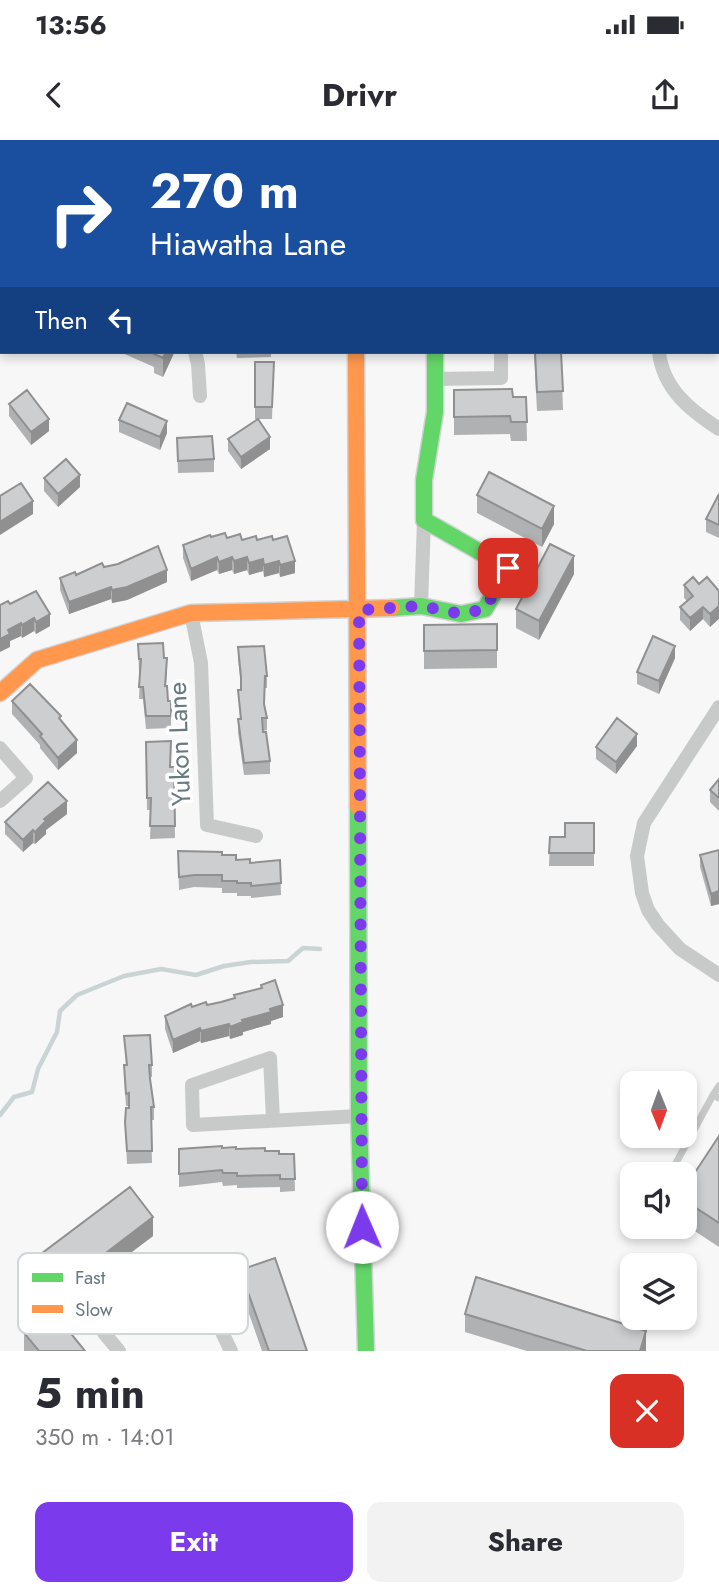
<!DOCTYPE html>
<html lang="en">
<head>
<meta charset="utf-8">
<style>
	:root { --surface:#fff; --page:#f2f2f3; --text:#2b2b33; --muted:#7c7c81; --accent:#7c3aed }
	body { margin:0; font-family:Jost,sans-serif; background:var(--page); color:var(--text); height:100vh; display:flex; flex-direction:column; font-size:26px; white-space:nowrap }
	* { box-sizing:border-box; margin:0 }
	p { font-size:23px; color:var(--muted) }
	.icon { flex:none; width:38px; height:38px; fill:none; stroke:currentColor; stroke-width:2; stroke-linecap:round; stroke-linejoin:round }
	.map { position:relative; height:1211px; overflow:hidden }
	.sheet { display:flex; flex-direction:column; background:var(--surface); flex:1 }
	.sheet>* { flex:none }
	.banner { position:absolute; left:0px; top:0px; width:719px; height:214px; box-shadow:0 4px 10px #0003; background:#1a4fa0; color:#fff; overflow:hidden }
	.needle { width:46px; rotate:179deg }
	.tools { position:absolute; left:620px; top:931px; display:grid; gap:14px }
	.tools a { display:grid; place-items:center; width:77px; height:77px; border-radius:14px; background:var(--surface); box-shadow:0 4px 10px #0003; font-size:35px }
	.pin { position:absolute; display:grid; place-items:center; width:60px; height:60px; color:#fff; margin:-30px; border-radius:14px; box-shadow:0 4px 10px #0006 }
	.me { position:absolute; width:77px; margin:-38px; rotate:359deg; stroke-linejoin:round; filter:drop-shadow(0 0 5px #0008) }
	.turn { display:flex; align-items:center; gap:24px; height:147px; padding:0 35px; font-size:32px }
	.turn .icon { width:91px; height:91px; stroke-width:2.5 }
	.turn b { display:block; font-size:49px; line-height:60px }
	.then { display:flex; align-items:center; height:66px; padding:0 35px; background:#0003; gap:14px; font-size:26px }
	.round { display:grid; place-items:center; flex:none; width:74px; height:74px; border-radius:14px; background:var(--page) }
	.head { display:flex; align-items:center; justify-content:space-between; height:119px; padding:0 35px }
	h1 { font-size:42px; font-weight:700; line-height:52px }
	.primary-button { display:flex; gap:14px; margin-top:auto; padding:14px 35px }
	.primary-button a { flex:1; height:80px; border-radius:14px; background:var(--accent); color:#fff; font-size:28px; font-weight:700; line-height:80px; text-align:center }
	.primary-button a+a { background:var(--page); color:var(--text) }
	.status { display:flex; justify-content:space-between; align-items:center; height:49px; padding:0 35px; background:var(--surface); direction:ltr }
	.status svg { height:19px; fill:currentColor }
	header { display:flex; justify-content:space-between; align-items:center; height:91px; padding:0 35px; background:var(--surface); font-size:32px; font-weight:700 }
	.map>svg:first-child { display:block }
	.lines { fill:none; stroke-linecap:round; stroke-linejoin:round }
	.stream { stroke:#cad4d5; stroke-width:4.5 }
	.fast-casing { stroke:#d2d3d4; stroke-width:19 }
	.slow-casing { stroke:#d2d3d4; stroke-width:19 }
	.lane { stroke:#c8caca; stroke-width:7 }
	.street { stroke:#c8caca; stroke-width:14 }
	.fast { stroke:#63d668; stroke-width:16 }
	.slow { stroke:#ff974d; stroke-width:16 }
	.wall { fill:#b0b1b2 }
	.shaded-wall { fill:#909091 }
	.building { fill:#cdcecf; stroke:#909091; stroke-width:2 }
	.route { stroke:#7c3aed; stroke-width:12; stroke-dasharray:0 21.6 }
	.labels { text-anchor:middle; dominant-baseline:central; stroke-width:7; stroke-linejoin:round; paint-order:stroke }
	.street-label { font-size:26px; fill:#667a7f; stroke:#fff }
	.key { fill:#fff; stroke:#d1d7d9; stroke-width:2 }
	.key-label { font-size:19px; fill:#667a7f }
</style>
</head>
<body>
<div class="status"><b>13:56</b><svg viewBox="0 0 49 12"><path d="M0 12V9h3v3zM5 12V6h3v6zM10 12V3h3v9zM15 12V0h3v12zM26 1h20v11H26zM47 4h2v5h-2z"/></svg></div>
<header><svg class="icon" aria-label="back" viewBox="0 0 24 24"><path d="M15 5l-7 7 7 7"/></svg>Drivr<svg class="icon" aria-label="share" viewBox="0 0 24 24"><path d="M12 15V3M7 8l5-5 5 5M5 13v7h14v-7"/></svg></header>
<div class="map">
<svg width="719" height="1211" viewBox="0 0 719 1211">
	<rect width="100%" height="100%" fill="#f7f7f7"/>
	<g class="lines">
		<!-- stream -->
		<path class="stream" d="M0 975 14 957 32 952 38 929 57 892 60 871 77 855 124 836 161 829 196 835 224 826 251 822 288 821 303 808 320 809"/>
		<!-- fast casing -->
		<g class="fast-casing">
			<path id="fast" d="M354 0V2
				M0 5 2 6
				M718 70H719
				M392 468 421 466 461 474 485 469 508 428 424 380V340L435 272V212
				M358 667 359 976 366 1211"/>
		</g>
		<!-- slow casing -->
		<g class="slow-casing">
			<path id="slow" d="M356 212 358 667
				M0 553 37 520 191 473 392 468"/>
		</g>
		<!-- lane -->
		<path class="lane" d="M626 0V2
			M684 2 697 0
			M719 946 713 955 719 958
			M670 1034 713 955"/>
		<!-- street -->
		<path class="street" d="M0 138 2 139
			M195 212 198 224 200 256
			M659 212C663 249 690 270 719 289
			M435 239 501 238V212
			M421 466 424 380
			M191 473 201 523 207 685 256 696
			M719 567 644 683 637 716 642 753 648 770 658 785 680 809 719 835
			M0 608 26 638 0 661
			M273 980 270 918 192 945 193 985 359 976
			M119 1211 104 1193 105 1179 129 1156 164 1131 178 1133 219 1186 231 1211"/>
		<!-- fast -->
		<use href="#fast" class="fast"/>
		<!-- slow -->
		<use href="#slow" class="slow"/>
	</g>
	<!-- wall -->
	<path class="wall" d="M0 79H2V113H0Z
		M120 212H174V213L163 237 154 233V227Z
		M236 212H271V217L237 218Z
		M534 212H561L563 270 537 271Z
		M255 222H274L272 279H258L270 309 241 329 228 311V299L258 279H255Z
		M454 250 513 257H526L527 301H511L510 294 454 295Z
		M9 264 49 291 31 305 9 276Z
		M119 280 167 293 160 310 119 292Z
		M177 298 214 319V332L178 333Z
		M44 338 80 347 58 367 44 351Z
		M719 354V398L706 392V379Z
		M477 355 554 384 542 407 477 373Z
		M211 397 227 398 242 400H273L295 433 280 437 279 433 264 437 263 431 249 435 247 430 234 434 232 430 219 434 217 430 191 441 183 418V405Z
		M104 427 167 442 127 460 112 463 111 459 69 474 60 450V438Z
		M574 434 539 500 516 488V469Z
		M699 444 719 451 710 487 703 479 690 491 680 480V467L687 461 684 458V445Z
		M10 464 50 486 36 494 34 491 22 498 21 496 10 501V507Z
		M497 484V528L424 529V485Z
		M138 504 164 518 167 531 166 546 168 561H171V588L146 589 143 559H139L140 532H139Z
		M238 507 267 536V548H265L264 564 267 578V590L263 591 270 621V634L244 635 238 592V579H240L238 550H241V547L238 519Z
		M675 518 659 554 637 544V532Z
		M12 561 61 580 77 613 58 630 40 608V605L12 574Z
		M146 602 171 613V627H174L175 698 150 699 151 670H147Z
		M637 606 616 634 596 619V607Z
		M719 639V671L710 662V650Z
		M67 674 46 690V694L35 704 33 703 23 712 5 694V682Z
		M594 683V726H549L550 697H565Z
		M719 710V764L711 766 700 727V715Z
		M178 711 222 715 250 723 280 720 281 755 251 758V756H237V753H222V748L194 747 179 750Z
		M261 845 283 877 271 881V884L243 892V895L230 899 229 896 201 903 200 901 173 913 165 889V876L192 867 207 865 221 862 234 858V855L261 848Z
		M124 896 152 925V937H150L154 967V980H151L152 1023 127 1024 125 982 129 966H126L125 952 124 925H126Z
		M719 996V1107L684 1084V1049Z
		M179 1009H236L265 1011 279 1014H294L295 1051 280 1052V1047L237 1048V1045L223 1046 222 1042 179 1047Z
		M153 1096 56 1169 33 1139V1120Z
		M240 1130 307 1211H262L240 1148Z
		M465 1174 646 1209V1211H527L465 1192Z
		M24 1193 85 1211H24Z"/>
	<!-- shaded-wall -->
	<path class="shaded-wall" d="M166 212H174V213L163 237V218Z
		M49 279V291L31 305V292Z
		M167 281V293L160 310V297Z
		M270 297V309L241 329V317Z
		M80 335V347L58 367V354Z
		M33 361V374L0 395V382Z
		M554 366V384L542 407V389Z
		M574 416V434L539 500V481Z
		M217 417V430L191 441V429Z
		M232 417V430L219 434V422Z
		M247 417V430L234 434V421Z
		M263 419V431L249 435V423Z
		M279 421V433L264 437V425Z
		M295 421V433L280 437V425Z
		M167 430V442L127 460 112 463V450Z
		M111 447V459L69 474V462Z
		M719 466V479L710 487V474Z
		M703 467V479L690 491V478Z
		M50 474V486L36 494V482Z
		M34 478V491L22 498V485Z
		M21 483V496L10 501V507L0 512V499L8 490Z
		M675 506V518L659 554V541Z
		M637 594V606L616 634V622Z
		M77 600V613L58 630V618Z
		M67 661V674L46 690V694L35 704V692L44 679Z
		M33 690V703L23 712V700Z
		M719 751V764L711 766V754Z
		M283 865V877L271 881V884L243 892V895L230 899V887L242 880Z
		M229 884V896L201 903V891Z
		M200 888V901L173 913V900Z
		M153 1077V1096L56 1169V1151Z
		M646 1191V1211H640Z"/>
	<!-- building -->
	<path class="building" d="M0 79H2V101L0 100Z
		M155 212H166L163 218 154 214Z
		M535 212H561L563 251 537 252Z
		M255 222H274L272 267H255Z
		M512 249 513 257H526L527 282H511L510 276 454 277V250Z
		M27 250 49 279 31 292 9 264Z
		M127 263 167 281 160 297 119 280Z
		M258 279 270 297 241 317 228 299Z
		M212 296 214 319 178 321 177 298Z
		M66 319 80 335 58 354 44 338Z
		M489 332 554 366 542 389 477 355Z
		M21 343 33 361 0 382V356Z
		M719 354V385L706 379Z
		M225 393 227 398 240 394 242 400 256 396 257 400 272 396 273 400 287 396 295 421 280 425 279 421 264 425 263 419 249 423 247 417 234 421 232 417 219 422 217 417 191 429 183 405 210 395 211 397Z
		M550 404 574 416 539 481 516 469Z
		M158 406 167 430 127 447 112 450 111 447 69 462 60 438 75 432 76 435 102 423 104 427 118 424Z
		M693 437 699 444 707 437 719 451V466L710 474 703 467 690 478 680 467 693 456 684 445Z
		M36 451 50 474 36 482 34 478 22 485 21 483 8 490 10 494 0 499V465L8 461 10 464Z
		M497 484V510L424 511V485Z
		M653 496 675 506 659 541 637 532Z
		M163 503 164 518H167L165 546H167L168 561H171V576H146L143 547H139L141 519H139L138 504Z
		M264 506 267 536H265L264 564 267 578H262L263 592H266L270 621 244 623 238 579H241L238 550H241V537L238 507Z
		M30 544 61 576 59 578 77 600 58 618 40 596 42 594 12 561Z
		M617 578 637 594 616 622 596 607Z
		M171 601 170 627H174L175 686H150L151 658H147L146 602Z
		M719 639V658L710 650Z
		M48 642 67 661 44 679 46 681 35 692 33 690 23 700 5 682Z
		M565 683H594V713H549L550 697H565Z
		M719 710V751L711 754 700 715Z
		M178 711 222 712V715H236V720L250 719V723L280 720 281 743 251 746V743H237V741H222V735H194L179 737Z
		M275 840 283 865 270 869 271 872 242 880 243 882 230 887 229 884 201 891 200 888 173 900 165 876 191 864 192 867 206 862 207 865 221 862 235 858 234 855 262 848 261 845Z
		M150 895 152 925H149L150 939 154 967H151L152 1011H127L125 982 126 968H129V953L126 954 125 939 124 925H127L124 896Z
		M719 996V1083L684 1060V1049Z
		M222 1006V1008L236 1007V1009L265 1008V1011H279V1014H294L295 1039H280V1035L237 1036V1033H223L222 1030 179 1034V1009Z
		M130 1047 153 1077 56 1151 33 1120Z
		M275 1118 307 1211H269L240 1130Z
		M476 1137 646 1191 640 1211H587L465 1174Z
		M52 1170 85 1211H39L24 1193Z"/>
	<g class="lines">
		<!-- route -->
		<path class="route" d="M362 1087 359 470 421 466 461 474 485 469 508 428"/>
	</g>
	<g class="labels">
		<!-- street labels -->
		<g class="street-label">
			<text transform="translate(179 604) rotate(-92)">Yukon Lane</text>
		</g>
	</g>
	<!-- legend -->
	<rect x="18" y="1113" width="230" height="81" rx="10" class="key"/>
	<rect x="32" y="1133" width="31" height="9" fill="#63d668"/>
	<rect x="32" y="1165" width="31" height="8" fill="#ff974d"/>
	<g class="key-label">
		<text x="75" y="1144">Fast</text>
		<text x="75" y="1176">Slow</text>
	</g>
</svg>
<div class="tools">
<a><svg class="needle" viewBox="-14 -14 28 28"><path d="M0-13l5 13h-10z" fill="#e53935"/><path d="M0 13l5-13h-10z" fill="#7c7c81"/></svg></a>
<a><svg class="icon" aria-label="sound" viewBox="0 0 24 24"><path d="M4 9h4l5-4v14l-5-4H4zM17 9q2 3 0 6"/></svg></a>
<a><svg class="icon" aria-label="layers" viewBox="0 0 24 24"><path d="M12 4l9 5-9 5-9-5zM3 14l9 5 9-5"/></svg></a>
</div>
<div class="pin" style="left:508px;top:428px;background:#d93025"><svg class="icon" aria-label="arrive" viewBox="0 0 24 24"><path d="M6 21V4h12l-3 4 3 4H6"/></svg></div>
<svg class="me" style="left:362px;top:1087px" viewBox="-20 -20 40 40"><circle r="19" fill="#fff"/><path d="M0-13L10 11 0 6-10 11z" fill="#7c3aed"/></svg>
<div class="banner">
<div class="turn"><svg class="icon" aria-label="right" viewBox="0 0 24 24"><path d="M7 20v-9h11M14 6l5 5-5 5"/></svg><div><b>270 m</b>Hiawatha Lane</div></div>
<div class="then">Then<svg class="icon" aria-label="left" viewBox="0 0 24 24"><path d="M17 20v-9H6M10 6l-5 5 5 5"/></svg></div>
</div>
</div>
<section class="sheet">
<div class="head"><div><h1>5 min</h1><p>350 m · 14:01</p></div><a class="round" style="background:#d93025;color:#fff"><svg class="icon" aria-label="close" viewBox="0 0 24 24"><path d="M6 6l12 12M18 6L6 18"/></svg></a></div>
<div class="primary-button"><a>Exit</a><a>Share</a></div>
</section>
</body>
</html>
